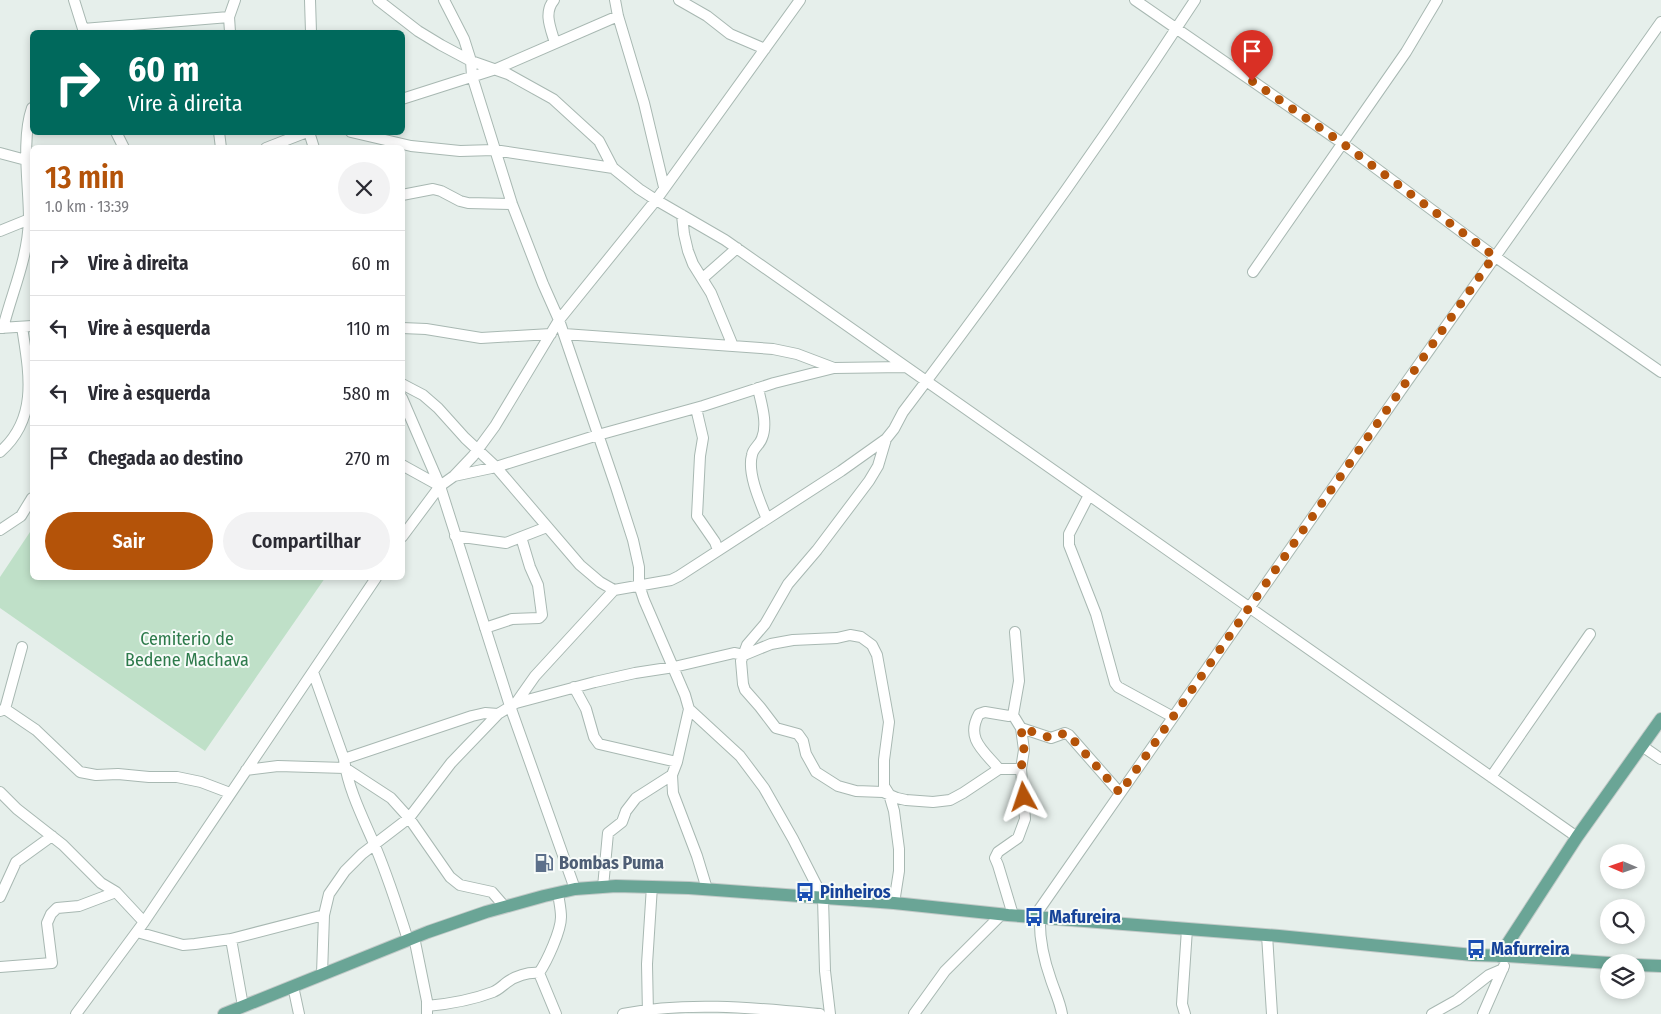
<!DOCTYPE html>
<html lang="pt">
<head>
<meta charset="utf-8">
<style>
	:root { --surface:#fff; --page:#f2f2f3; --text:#2b2b33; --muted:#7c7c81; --line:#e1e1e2; --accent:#b45309 }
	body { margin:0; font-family:"Fira Sans Condensed",sans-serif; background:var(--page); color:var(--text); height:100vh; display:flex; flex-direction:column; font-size:19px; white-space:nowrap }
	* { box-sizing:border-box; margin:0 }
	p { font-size:16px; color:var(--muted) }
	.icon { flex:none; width:28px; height:28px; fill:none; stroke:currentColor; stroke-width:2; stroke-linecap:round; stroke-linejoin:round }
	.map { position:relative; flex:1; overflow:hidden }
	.drawer { position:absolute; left:30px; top:145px; width:375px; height:435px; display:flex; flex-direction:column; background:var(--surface); border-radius:8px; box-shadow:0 2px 8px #0003 }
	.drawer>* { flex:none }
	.hud { position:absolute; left:30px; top:30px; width:375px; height:105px; border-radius:8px; box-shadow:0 2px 8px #0003; background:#00695c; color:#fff; overflow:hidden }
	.needle { width:32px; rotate:272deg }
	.buttons { position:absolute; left:1600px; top:844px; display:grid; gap:10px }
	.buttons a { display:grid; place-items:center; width:45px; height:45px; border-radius:50%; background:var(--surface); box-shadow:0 2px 8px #0003; font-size:25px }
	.pin { position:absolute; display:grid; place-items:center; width:42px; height:42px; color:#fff; margin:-51px -21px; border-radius:50% 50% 50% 0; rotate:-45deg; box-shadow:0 0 5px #0007 }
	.pin .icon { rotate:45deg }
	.me { position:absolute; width:55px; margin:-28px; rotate:355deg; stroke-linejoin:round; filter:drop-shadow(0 0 4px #0008) }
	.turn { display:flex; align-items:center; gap:18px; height:105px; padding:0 15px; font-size:22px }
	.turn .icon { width:65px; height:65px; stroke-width:2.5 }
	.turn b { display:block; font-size:35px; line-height:42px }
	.round { display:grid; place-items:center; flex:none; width:52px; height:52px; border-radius:26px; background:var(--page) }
	.head { display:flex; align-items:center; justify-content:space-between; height:85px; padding:0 15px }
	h1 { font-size:30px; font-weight:600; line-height:38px; color:var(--accent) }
	.cta { display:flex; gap:10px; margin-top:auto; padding:10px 15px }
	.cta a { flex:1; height:58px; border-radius:30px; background:var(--accent); color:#fff; font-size:20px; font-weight:600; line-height:58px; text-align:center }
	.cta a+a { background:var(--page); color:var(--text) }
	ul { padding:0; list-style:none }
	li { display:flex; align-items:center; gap:15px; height:65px; padding:0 15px; border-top:1px solid var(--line) }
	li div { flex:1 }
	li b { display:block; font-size:19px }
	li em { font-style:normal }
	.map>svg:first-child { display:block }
	.green { fill:#bfe0c8 }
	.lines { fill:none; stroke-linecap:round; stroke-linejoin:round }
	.minor-casing { stroke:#a8b8b2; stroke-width:12 }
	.major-casing { stroke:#c2cac8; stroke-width:14 }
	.minor { stroke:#fff; stroke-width:10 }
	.major { stroke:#6aa596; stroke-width:12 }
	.route { stroke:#b45309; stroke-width:9; stroke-dasharray:0 16.2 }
	.labels { text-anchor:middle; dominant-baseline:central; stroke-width:4; stroke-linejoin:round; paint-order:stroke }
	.park-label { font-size:18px; fill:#2d7a4b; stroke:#f7fbf9 }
	.service-label { font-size:18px; font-weight:bold; fill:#4e5e75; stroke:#f7fbf9; text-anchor:start }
	.transit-label { font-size:18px; font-weight:bold; fill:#164399; stroke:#f7fbf9; text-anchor:start }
</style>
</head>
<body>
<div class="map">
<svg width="1661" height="1014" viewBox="0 0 1661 1014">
	<rect width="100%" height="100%" fill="#e6efeb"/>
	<!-- green -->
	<path class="green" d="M32 529V578H325L205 751 0 608V577Z"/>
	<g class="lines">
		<!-- minor casing -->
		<g class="minor-casing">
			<path id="minor" d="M74 0 84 32
				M310 0 311 32
				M378 0 418 31 441 45 471 61 508 74 553 99 599 141 613 168 639 189 656 200 725 240 1577 837
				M444 0 464 39 471 61 472 76 512 204 543 284 559 320 616 487 633 540 639 567V585L644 600 685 695 689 709 677 762 672 775 673 793 697 856 707 889
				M554 0C543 13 551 29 555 43
				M615 0 618 16 644 103 664 187
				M679 0 707 16 730 34 765 49
				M1135 0 1342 143 1494 256 1661 372
				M83 29 229 17
				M230 32 229 17 235 0
				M402 99 496 69 618 16
				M116 132 124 148
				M219 132 221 148
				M309 132 314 148
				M351 132 411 146 460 151 494 150 613 168
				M266 148 307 132
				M0 153 26 160
				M402 195 433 189 441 191 460 201 468 203 512 204
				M682 215 684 234 688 251 693 264 711 293 733 346
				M0 231 32 218
				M1253 272 1406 52 1437 0
				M703 278 737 248
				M0 328 32 326
				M3 328C12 292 28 258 29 219 29 185 21 140 32 108
				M402 328 426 329 481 338 551 334
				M564 334 773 349 797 354 834 368
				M402 384 423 395 438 408 465 438 496 467 580 565 600 582 614 590 671 580 679 576 841 471 886 439 894 429 903 412C1005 278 1103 141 1195 0
				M758 388C761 403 768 423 762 438 760 445 753 448 752 455 747 473 760 502 767 519
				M402 398 440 486 510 706 575 889
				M696 408 703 438 700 456 697 516 715 542 718 550
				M886 439 878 466 869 481 817 550 788 584 765 624 747 645 741 661 743 684 745 690 760 707 776 728 798 734 803 741 806 754 816 772 838 786 856 791 883 792 897 798 906 800 933 802 950 800 963 793 999 769H1021
				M0 452C39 418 29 372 22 327
				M402 465 440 486
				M454 476 496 467 598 435 703 406 774 383 834 368 905 367
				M1089 495 1069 534V545L1096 614 1115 683 1118 687 1173 717
				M0 530 21 516 32 498
				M455 536 506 543 547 527
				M402 537 440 486 454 476 473 456 495 426 559 320 656 200 800 0
				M485 628 512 619 539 618 542 615 538 585 530 567 521 537
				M313 672 344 759C348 789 363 818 375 846 388 877 398 908 408 940
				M574 687 586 709 594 737 599 744 677 762
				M516 703 535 676 614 590
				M5 709 22 647
				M689 709 740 756 764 788 793 839 823 898 825 971 830 1014
				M0 711 5 709 36 730 80 772 96 775 118 774 149 777H177L201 782 230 793
				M1021 728 1051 738 1065 733 1069 735 1120 793
				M1642 746 1661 759
				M344 759 472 716 485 713 498 714
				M999 769C984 751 965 739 979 714L985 712 1009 716 1013 715
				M246 770 278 766 345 768 391 798 409 818 450 877 460 885 492 892 505 907
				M1491 777 1590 634
				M0 792 17 809 63 845 101 883 116 892 144 922
				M603 887 608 833 622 822 626 811 636 798 672 775
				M0 897 16 862 52 836
				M1013 915 998 865 995 858 998 852 1018 838 1025 819 1021 769 1024 750 1021 728 1013 715 1019 681 1015 632
				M1034 917C1241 617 1450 319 1661 22
				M1040 917C1039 938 1044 960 1051 980 1055 992 1060 1002 1062 1014
				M137 932 183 945 195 944 231 939 324 915
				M1267 935 1272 1014
				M414 937 427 1001V1014
				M231 939 243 1006
				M0 967 52 963 47 923 51 914 57 908 79 906 116 892
				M539 973C547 961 561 931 561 917 561 909 559 901 558 893
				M539 973 556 1014
				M322 974 324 915 329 894 345 871 362 854 409 818 451 763 498 714 516 703 595 682 635 673 674 667 734 653 744 655 771 644 793 640 837 638 850 635 861 637 872 645 877 655 889 722 884 760V786L889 794 894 811 899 849V871L894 903
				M293 986 299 1014
				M427 1006C449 1004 472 1000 493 992 498 990 501 987 506 983 515 976 528 972 539 973
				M76 1014 144 922 376 578
				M623 1014C687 1001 755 1008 820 1014
				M648 1014 647 964 652 886
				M914 1014 945 971 1001 915
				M1185 1014 1182 1004 1187 929
				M1432 1014 1457 1000 1489 975 1503 969
				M1483 1014 1504 966"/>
		</g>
		<!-- major casing -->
		<g class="major-casing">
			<path id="major" d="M1498 956 1504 949 1577 837 1661 719
				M1636 965 1661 966
				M224 1014 428 932 486 912 544 896 575 889 616 886 689 888 894 903 1008 915 1279 936 1473 955 1508 956 1609 963"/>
		</g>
		<!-- minor -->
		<use href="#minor" class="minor"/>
		<!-- major -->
		<use href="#major" class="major"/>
	</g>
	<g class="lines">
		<!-- route -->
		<path class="route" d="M1024 797 1021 769 1024 750 1021 728 1051 738 1065 733 1069 735 1120 793 1494 256 1342 143 1252 81"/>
	</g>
	<!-- icons -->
	<defs>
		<g id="fuel-bare" transform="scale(1.5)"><path d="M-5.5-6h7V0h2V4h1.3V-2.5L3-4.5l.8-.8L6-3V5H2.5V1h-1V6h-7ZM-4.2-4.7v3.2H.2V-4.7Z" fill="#5c6f8a" stroke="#f7fbf9" stroke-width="2.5" paint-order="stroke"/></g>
		<g id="bus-bare" transform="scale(1.5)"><path d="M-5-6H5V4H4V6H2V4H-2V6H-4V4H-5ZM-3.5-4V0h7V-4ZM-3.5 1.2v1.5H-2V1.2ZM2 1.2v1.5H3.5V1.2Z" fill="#1a4fb4" stroke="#f7fbf9" stroke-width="2.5" paint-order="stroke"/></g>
	</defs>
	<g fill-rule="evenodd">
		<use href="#fuel-bare" x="544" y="863"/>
		<use href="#bus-bare" x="805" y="892"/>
		<use href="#bus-bare" x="1034" y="917"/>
		<use href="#bus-bare" x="1476" y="949"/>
	</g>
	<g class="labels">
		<!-- park labels -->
		<g class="park-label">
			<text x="187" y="639">Cemiterio de<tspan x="187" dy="21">Bedene Machava</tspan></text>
		</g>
		<!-- service labels -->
		<g class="service-label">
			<text x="559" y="863">Bombas Puma</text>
		</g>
		<!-- transit labels -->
		<g class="transit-label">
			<text x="820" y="892">Pinheiros</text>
			<text x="1049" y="917">Mafureira</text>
			<text x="1491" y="949">Mafurreira</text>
		</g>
	</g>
</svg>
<div class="buttons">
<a><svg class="needle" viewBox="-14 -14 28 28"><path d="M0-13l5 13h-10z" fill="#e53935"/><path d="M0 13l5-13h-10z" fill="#7c7c81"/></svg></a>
<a><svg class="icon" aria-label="search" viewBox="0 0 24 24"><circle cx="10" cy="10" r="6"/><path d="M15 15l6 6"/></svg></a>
<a><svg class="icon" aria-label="layers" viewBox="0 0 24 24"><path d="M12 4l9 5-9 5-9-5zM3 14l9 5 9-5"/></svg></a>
</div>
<div class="pin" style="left:1252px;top:81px;background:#d93025"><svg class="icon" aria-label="arrive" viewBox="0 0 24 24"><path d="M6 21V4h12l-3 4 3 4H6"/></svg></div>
<svg class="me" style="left:1024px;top:797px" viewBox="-20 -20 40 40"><path d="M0-17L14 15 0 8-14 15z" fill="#b45309" stroke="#fff" stroke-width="4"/></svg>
<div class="hud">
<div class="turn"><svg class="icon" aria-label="right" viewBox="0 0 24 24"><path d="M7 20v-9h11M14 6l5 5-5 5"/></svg><div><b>60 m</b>Vire à direita</div></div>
</div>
<section class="drawer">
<div class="head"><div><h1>13 min</h1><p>1.0 km · 13:39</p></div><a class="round"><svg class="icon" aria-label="close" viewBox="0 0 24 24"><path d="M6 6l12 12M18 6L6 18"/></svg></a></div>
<ul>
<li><svg class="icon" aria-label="right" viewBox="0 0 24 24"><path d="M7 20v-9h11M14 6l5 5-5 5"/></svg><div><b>Vire à direita</b></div><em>60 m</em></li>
<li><svg class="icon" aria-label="left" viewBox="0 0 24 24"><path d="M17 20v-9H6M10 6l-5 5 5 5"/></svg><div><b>Vire à esquerda</b></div><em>110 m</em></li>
<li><svg class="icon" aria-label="left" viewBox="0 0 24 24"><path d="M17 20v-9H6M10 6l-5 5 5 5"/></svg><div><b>Vire à esquerda</b></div><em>580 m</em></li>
<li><svg class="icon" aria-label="arrive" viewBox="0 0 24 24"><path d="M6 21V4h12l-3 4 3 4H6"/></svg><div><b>Chegada ao destino</b></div><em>270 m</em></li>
</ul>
<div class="cta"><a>Sair</a><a>Compartilhar</a></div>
</section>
</div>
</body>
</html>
